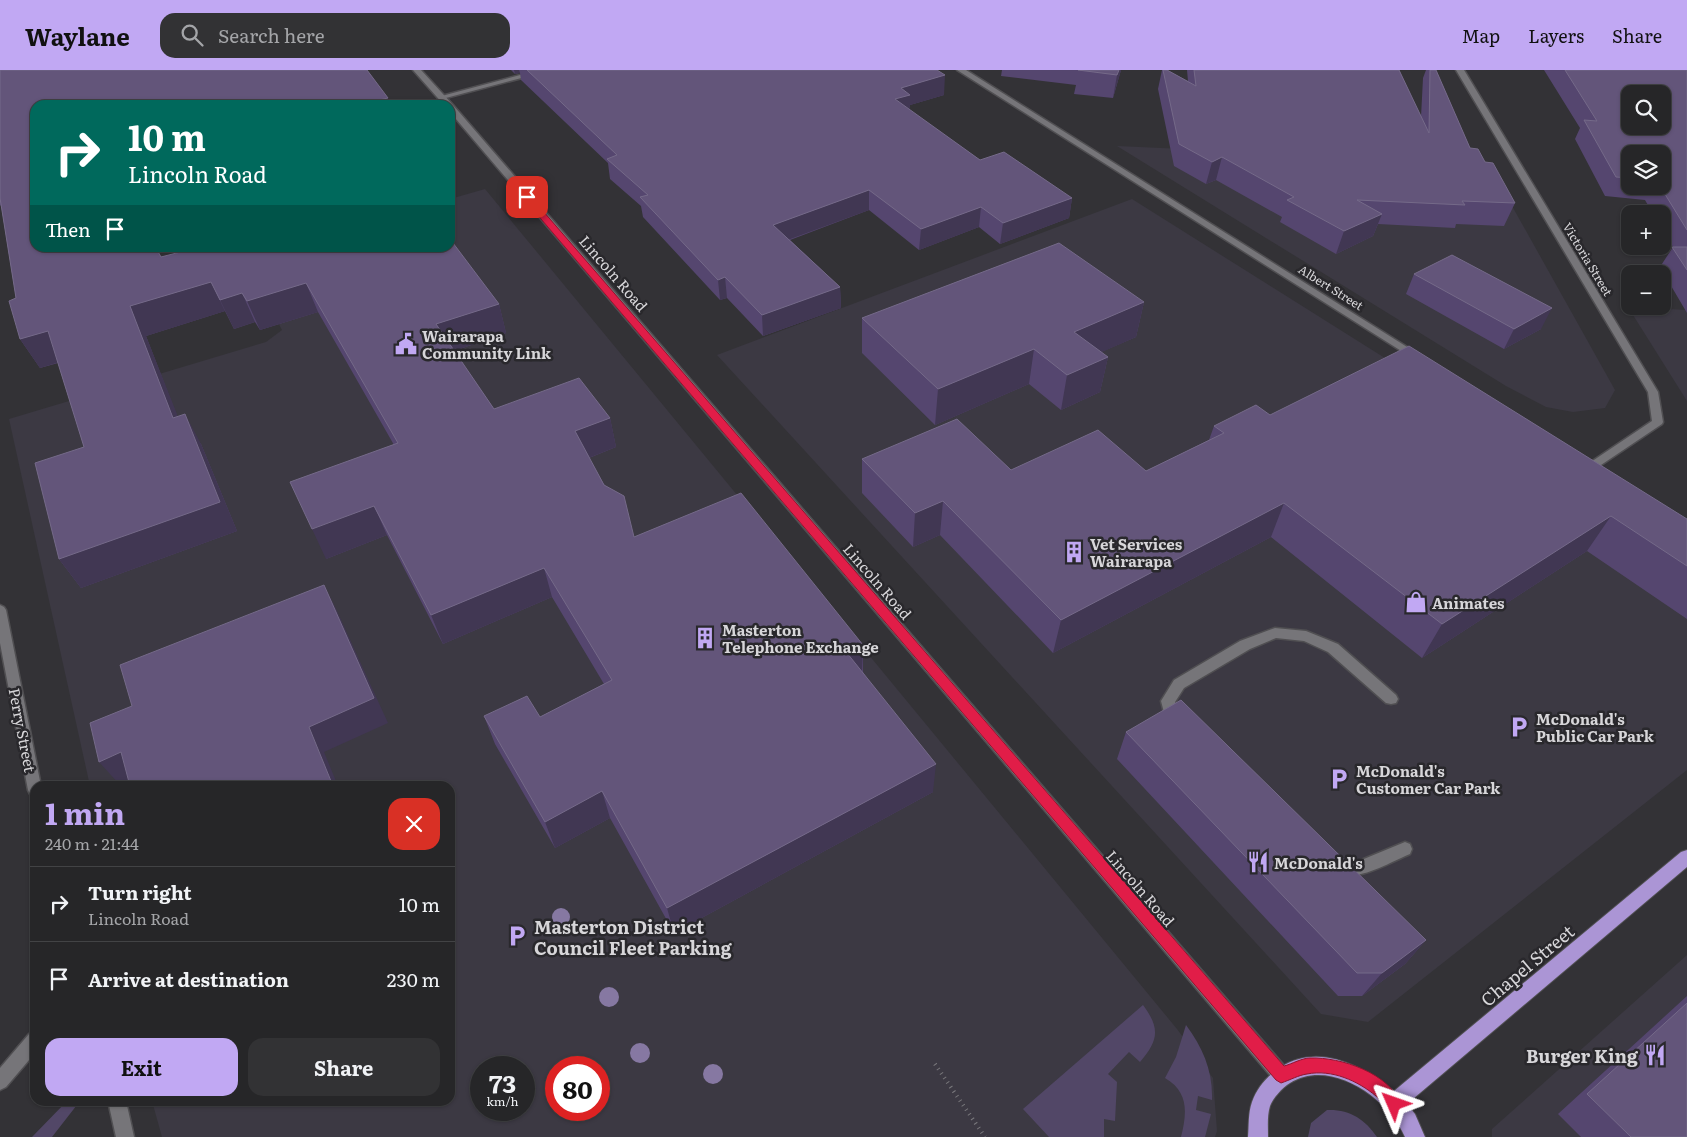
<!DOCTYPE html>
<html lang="en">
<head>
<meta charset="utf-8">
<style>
	:root { --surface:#262628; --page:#323234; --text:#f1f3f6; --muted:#a4a5a8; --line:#424345; --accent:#c1a8f3 }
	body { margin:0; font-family:Literata,serif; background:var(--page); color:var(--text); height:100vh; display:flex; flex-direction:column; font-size:19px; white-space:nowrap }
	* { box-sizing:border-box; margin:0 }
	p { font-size:16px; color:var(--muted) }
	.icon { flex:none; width:28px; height:28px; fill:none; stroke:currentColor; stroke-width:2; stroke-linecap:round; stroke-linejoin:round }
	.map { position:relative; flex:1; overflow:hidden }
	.sheet { position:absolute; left:30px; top:711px; width:425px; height:325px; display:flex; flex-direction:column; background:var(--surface); border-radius:15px; box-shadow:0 1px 4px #0004,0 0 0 1px var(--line) }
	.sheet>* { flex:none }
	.guide { position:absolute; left:30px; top:30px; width:425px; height:152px; border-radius:15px; box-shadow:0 1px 4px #0004,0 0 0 1px var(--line); background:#00695c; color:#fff; overflow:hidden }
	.controls { position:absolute; left:1621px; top:15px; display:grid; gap:10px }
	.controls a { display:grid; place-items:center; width:50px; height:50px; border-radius:10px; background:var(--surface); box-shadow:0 1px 4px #0004,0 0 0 1px var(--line); font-size:25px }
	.speed { position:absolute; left:470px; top:986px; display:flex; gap:10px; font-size:25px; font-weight:700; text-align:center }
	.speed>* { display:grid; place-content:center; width:65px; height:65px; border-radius:50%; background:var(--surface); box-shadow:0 1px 4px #0004,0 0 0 1px var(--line); line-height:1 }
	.speed small { font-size:12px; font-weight:400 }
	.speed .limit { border:8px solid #d22; background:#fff; color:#111 }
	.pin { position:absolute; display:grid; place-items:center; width:42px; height:42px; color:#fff; margin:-21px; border-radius:10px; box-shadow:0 2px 8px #0006 }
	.me { position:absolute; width:55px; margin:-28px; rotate:313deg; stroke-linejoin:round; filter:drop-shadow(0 0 4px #0008) }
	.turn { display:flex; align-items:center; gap:18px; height:105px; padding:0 15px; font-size:22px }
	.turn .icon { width:65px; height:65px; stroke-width:2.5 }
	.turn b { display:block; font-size:35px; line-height:42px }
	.then { display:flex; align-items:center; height:48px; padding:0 15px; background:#0003; gap:10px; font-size:19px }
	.round { display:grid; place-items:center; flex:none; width:52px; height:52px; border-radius:15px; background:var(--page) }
	.overview { display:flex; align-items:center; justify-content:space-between; height:85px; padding:0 15px }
	h1 { font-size:30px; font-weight:700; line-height:38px; color:var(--accent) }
	.cta { display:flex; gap:10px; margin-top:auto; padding:10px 15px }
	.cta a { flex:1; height:58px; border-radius:15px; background:var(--accent); color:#111; font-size:20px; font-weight:700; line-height:58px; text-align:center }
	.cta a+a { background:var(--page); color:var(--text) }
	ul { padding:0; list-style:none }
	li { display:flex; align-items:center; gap:15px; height:75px; padding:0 15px; border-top:1px solid var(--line) }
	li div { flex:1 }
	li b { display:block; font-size:19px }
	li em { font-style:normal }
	header { display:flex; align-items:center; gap:30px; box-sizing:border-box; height:70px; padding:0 25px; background:var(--accent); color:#111 }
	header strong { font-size:24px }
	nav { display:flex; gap:28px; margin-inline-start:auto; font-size:18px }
	.search { width:350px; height:45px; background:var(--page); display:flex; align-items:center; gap:12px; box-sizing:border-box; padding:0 18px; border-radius:15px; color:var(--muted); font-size:19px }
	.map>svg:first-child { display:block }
	.built { fill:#3c3943; fill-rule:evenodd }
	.green { fill:#524767 }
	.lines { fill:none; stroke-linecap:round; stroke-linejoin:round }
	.service-casing { stroke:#504f52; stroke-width:3 }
	.minor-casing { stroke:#504f52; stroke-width:3 }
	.tertiary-casing { stroke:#504f52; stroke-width:3 }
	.trunk-casing { stroke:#504f52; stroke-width:2 }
	.path { stroke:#79787c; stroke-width:4; stroke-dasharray:1 4.5; stroke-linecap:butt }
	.service { fill:#767579; fill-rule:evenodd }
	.minor { fill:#767579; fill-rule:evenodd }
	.tertiary { fill:#767579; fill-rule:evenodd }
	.trunk { fill:#ab95d5; fill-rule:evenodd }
	.tree { fill:#8678a2 }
	.wall { fill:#55466f; fill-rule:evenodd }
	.shaded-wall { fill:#413753 }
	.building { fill:#63557a; stroke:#756a89; fill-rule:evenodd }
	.route { fill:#e11d48; stroke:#92132f }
	.labels { text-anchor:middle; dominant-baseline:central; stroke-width:5; stroke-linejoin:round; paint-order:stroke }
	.far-street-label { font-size:12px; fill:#d7d6d9; stroke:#29282c }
	.street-label { font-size:15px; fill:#d7d6d9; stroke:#29282c }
	.poi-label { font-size:15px; font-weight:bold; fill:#d7d6d9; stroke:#29282c; text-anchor:start }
	.near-poi-label { font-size:18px; font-weight:bold; fill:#d7d6d9; stroke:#29282c; text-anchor:start }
	.near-street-label { font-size:18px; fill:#d7d6d9; stroke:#29282c }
</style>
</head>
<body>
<header>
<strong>Waylane</strong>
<div class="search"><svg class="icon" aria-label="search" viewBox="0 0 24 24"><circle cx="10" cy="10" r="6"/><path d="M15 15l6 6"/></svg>Search here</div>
<nav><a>Map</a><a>Layers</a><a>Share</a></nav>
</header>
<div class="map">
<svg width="1687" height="1067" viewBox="0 0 1687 1067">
	<rect width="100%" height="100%" fill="#333236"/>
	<!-- built -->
	<path class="built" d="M1117 76 1488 93 1615 320 1605 338 1573 342 1546 337 1506 316Z
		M485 119 1177 959 1213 1008 1217 1061 1215 1067H162L152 1031H450V716H90L9 349 266 272 282 260 244 189 450 178V129ZM481 998H524V1040H481ZM556 998H599V1040H556Z
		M1132 129 1687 478V700L1368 952 1321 944 717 285Z
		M1628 237 1687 240V331Z
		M1687 885V1067H1492V1059Z"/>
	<!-- green -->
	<path class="green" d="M1143 935C1160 958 1159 970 1140 992L1129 982 1108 1004 1117 1012 1115 1051 1104 1049V1067H1049L1023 1039Z
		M1186 955C1203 978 1213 1001 1212 1030L1198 1026 1196 1040 1211 1044 1205 1067H1181C1187 1043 1189 1022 1165 1008L1176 987Z
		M67 1031H80L52 1067H32Z
		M1327 1040C1349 1039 1365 1049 1377 1067H1308L1311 1053Z"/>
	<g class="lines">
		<!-- service casing -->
		<g class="service-casing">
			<path id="service" d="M1275 558 1306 561 1338 574 1396 625 1398 629 1396 633 1391 634 1386 633 1328 582 1304 571 1276 568 1250 579 1184 618 1175 632 1177 643 1184 651 1182 655 1177 657 1166 650 1161 631 1174 610 1240 571Z
				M1405 772 1410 774 1412 779 1410 784C1386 794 1357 813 1331 803L1328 798 1331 793 1336 791H1359Z
				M108 1031H126L134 1067H116Z"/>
		</g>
		<!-- minor casing -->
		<g class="minor-casing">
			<path id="minor" d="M539 0H552L442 29 438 27Z
				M957 0H966L1423 287 1422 289H1414Z
				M1456 0H1464L1658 322 1663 352 1662 354 1595 399 1591 400 1585 396 1652 351 1648 322Z
				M0 535 4 537 6 540 41 716H35V726L30 724 28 720 0 573Z
				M35 962V983L6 1017 0 1020V998L29 964Z"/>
		</g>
		<!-- tertiary casing -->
		<g class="tertiary-casing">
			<path id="tertiary" d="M413 0H421L453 35 1287 999 1289 1005 1287 1011 1281 1013 1275 1011 450 42V35H444Z"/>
		</g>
		<!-- trunk casing -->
		<g class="trunk-casing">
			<path id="trunk" d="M1687 780V797L1407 1034 1415 1044 1425 1067H1405C1389 1029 1331 987 1290 1013 1282 1018 1273 1028 1270 1036 1267 1046 1268 1057 1268 1067H1248C1249 1056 1248 1043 1252 1032 1257 1018 1268 1005 1281 997 1319 973 1363 996 1394 1021L1681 782Z"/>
		</g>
		<!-- path -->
		<path class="path" d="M935 994 985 1067"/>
		<!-- service -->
		<use href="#service" class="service"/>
		<!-- minor -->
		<use href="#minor" class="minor"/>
		<!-- tertiary -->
		<use href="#tertiary" class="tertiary"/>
		<!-- trunk -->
		<use href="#trunk" class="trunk"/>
	</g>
	<!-- trees -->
	<g class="tree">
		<circle cx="561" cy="847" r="9"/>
		<circle cx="609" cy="927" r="10"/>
		<circle cx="640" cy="983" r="10"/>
		<circle cx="713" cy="1004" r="10"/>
	</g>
	<!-- wall -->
	<path class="wall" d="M0 0 35 35V178L161 187 499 234 506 263 454 281 494 339 610 348 616 377 589 388 634 467 863 575V602L933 722 674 863 610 748 555 778 495 674 484 646 540 647 604 614 552 527 443 574 387 465 326 489 394 375 318 242 260 260 255 252 234 259 225 241 146 266 177 346 201 374 237 461 81 518 59 489 84 377 58 293 40 298 20 269 16 228 1 135 0 136Z
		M511 0H937L944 25 910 35 909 40 980 90 1072 128 1069 148 1000 174 979 157 919 180 869 140 790 170 840 217 841 238 763 266 727 228 720 230 643 147 641 136 610 109 608 93 521 10 520 3 515 4Z
		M1002 0H1121L1113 28 1074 24 1076 15 1001 6Z
		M1162 0H1167L1188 11 1187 0H1399L1421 47 1423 8 1426 0H1436L1470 78 1485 92 1515 133 1504 156 1456 154 1455 158 1378 154 1373 166 1336 184 1280 152 1282 147 1216 110 1206 114 1174 96 1158 19Z
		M1544 0H1687V243L1660 197 1673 177 1662 160V144H1653L1645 130 1605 126 1575 69 1580 58ZM1630 84 1662 116H1630Z
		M1414 204 1541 259 1504 279 1406 224Z
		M1144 232 1136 267 1101 282 1108 287 1100 322 1061 340 1029 314 935 355 862 283V248Z
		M1270 345 1687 449V549L1587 481 1422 588 1271 467 1053 583 940 465 913 477 862 423V389L1011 400 1146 401 1209 370 1214 356Z
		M1126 662 1426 870 1405 894 1362 926H1338L1117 689Z
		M1687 926V1067H1581L1558 1044Z"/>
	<!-- shaded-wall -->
	<path class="shaded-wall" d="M514 0H519L520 3 515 4Z
		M1119 0H1121L1113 28 1117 5Z
		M945 5 944 25 910 35 909 44 895 29 901 18Z
		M388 28 390 35H358Z
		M1222 87 1216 110 1206 114 1212 92Z
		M869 120V140L774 175 773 155Z
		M1072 128 1069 148 1000 174 1003 153Z
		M981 137 979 157 919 180 921 159Z
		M1382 144 1373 166 1336 184 1344 161Z
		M725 207 727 228 720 230 718 210Z
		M211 212 225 241 146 266 190 377 173 348 130 236Z
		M306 213 318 242 260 260 247 231Z
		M840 217 841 238 763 266 762 245Z
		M242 223 255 252 234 259 220 230Z
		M1144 232 1136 267 1068 297 1074 262Z
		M499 234 506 263 445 284 436 254Z
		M1552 238 1541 259 1504 279 1514 259Z
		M48 261 66 290 40 298 20 269Z
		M1034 279 1029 314 935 355 938 319Z
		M1108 287 1100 322 1061 340 1067 305Z
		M185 344 201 374 237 461 81 518 59 489Z
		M610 348 616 377 581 391 575 361Z
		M943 431 940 465 913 477 915 443Z
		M1284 433 1271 467 1053 583 1061 550Z
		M374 436 387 465 326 489 312 459Z
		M1611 446 1587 481 1422 588 1442 554Z
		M544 498 552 527 443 574 431 545Z
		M324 515 337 541 388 653 324 682 338 716H333L309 657Z
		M863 575 862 604 847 583Z
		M121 682 142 707 121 716 99 692Z
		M936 694 933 722 674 863 667 838Z
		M203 711 207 716H191Z
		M602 721 610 748 555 778 545 752Z
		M1426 870 1405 894 1362 926 1382 903Z"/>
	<!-- building -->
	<path class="building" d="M0 0H367L388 28 358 35H35V178H156L161 187 196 178H450V169L499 234 436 254 494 339 579 308 610 348 575 361 604 415 624 426 634 467 741 423 863 575 847 583 936 694 667 838 602 721 545 752 484 646 527 626 540 647 612 610 544 498 431 545 374 436 312 459 290 412 398 373 306 213 247 231 242 223 220 230 211 212 130 236 173 348 185 344 220 432 59 489 35 393 84 377 48 261 20 269 9 231 16 228 0 128Z
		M527 0H937L945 5 901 18 910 25 895 29 980 90 1004 82 1072 128 1003 153 981 137 921 159 869 120 773 155 840 217 762 245 725 207 718 210 640 127 648 125 607 89 617 85Z
		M1078 0H1119L1117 5Z
		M1163 0H1167L1196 16 1194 0H1399L1429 63 1430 0H1436L1470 78 1478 79 1485 92 1493 93 1515 133 1462 131 1465 135 1357 130 1382 144 1344 161 1287 130 1294 127 1222 87 1212 92 1179 74Z
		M1565 0H1687V160L1660 116H1662V84H1630V108L1616 107 1584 50 1597 51ZM1630 24H1662V56H1630Z
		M1059 173 1144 232 1074 262 1108 287 1067 305 1034 279 938 319 862 248Z
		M1672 177H1687V200Z
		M1452 185 1552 238 1514 259 1414 204Z
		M1409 276 1687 449V496L1611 446 1442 554 1284 433 1061 550 943 431 915 443 862 389 957 349 1011 400 1098 360 1146 401 1224 363 1214 356 1256 335 1270 345Z
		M324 515 374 628 309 657 333 716H205L203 711 191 716H130L121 682 99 692 90 653 132 636 120 595Z
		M1181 630 1426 870 1382 903H1357L1126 662Z
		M1687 933V1067H1631L1587 1024Z"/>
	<!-- route -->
	<path class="route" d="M524 126H530L1284 996C1292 994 1302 988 1310 988 1341 987 1389 1003 1401 1034L1399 1039 1394 1041C1386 1038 1382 1032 1376 1026 1358 1011 1332 999 1307 1004 1299 1005 1290 1010 1281 1013L1276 1010 524 129Z"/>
	<!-- icons -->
	<defs>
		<g id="civic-bare" transform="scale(1.725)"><path d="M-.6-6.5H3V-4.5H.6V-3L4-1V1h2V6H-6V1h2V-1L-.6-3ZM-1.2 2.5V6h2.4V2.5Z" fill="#c1a8f3" stroke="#29282c" stroke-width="2.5" paint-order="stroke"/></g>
		<g id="building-bare" transform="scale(1.725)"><path d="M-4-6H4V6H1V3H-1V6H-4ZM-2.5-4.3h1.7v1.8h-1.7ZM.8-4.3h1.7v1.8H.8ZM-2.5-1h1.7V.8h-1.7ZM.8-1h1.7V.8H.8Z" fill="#c1a8f3" stroke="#29282c" stroke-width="2.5" paint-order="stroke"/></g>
		<g id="shop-bare" transform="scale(1.725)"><path d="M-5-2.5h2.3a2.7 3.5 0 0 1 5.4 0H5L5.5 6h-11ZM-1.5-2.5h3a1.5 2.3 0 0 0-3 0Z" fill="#c1a8f3" stroke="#29282c" stroke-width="2.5" paint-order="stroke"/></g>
		<g id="parking-bare" transform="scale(1.725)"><path d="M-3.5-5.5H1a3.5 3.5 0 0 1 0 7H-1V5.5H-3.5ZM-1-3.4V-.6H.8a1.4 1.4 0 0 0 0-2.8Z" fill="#c1a8f3" stroke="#29282c" stroke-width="2.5" paint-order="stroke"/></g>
		<g id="restaurant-bare" transform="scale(1.725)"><path d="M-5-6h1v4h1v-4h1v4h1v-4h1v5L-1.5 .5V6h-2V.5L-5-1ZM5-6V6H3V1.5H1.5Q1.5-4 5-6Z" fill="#c1a8f3" stroke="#29282c" stroke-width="2.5" paint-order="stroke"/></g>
	</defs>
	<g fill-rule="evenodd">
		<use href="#civic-bare" x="406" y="274"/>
		<use href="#building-bare" x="1074" y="482"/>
		<use href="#shop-bare" x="1416" y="532"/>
		<use href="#building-bare" x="705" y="568"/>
		<use href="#parking-bare" x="1519" y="657"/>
		<use href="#parking-bare" x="1339" y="709"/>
		<use href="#restaurant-bare" x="1258" y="792"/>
		<use href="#parking-bare" x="517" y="866"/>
		<use href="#restaurant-bare" x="1655" y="985"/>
	</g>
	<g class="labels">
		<!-- far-street labels -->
		<g class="far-street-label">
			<text transform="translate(1588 189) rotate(59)">Victoria Street</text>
			<text transform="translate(1331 217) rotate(32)">Albert Street</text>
		</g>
		<!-- street labels -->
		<g class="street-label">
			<text transform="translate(614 203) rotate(49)">Lincoln Road</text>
			<text transform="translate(878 511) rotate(49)">Lincoln Road</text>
			<text transform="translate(23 660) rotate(79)">Perry Street</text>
			<text transform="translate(1141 818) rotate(49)">Lincoln Road</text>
		</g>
		<!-- poi labels -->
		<g class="poi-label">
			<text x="422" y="265">Wairarapa<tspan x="422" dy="17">Community Link</tspan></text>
			<text x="1090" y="473">Vet Services<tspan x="1090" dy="17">Wairarapa</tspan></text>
			<text x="1432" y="532">Animates</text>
			<text x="722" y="559">Masterton<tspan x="722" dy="17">Telephone Exchange</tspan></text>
			<text x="1536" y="648">McDonald's<tspan x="1536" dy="17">Public Car Park</tspan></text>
			<text x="1356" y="700">McDonald's<tspan x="1356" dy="17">Customer Car Park</tspan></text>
			<text x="1274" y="792">McDonald's</text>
		</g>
		<!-- near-poi labels -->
		<g class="near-poi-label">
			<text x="534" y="856">Masterton District<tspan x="534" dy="21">Council Fleet Parking</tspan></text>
			<text x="1638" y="985" text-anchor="end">Burger King</text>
		</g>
		<!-- near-street labels -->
		<g class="near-street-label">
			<text transform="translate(1527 895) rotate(-40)">Chapel Street</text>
		</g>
	</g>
</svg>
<div class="controls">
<a><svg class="icon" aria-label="search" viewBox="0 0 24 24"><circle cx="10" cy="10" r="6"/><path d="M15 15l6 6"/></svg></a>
<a><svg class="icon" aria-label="layers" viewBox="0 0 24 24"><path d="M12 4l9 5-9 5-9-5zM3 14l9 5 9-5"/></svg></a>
<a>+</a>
<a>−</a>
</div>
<div class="speed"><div>73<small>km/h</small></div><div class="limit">80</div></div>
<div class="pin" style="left:527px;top:127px;background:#d93025"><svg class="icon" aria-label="arrive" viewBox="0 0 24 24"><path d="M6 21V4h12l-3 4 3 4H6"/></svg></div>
<svg class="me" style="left:1394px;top:1034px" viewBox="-20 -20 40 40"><path d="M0-17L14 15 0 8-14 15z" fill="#e11d48" stroke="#fff" stroke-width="4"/></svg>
<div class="guide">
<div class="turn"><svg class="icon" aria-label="right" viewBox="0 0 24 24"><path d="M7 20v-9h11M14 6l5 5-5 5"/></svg><div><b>10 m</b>Lincoln Road</div></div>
<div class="then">Then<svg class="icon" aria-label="arrive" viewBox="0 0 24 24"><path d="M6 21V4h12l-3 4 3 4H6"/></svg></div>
</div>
<section class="sheet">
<div class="overview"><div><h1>1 min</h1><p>240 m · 21:44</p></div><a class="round" style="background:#d93025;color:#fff"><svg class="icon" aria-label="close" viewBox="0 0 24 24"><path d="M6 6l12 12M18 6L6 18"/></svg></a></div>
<ul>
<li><svg class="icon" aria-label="right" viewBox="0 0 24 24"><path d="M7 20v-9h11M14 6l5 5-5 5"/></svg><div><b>Turn right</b><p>Lincoln Road</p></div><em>10 m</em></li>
<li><svg class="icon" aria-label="arrive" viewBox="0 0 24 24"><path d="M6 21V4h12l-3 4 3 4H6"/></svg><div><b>Arrive at destination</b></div><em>230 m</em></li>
</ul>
<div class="cta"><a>Exit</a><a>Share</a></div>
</section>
</div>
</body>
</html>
